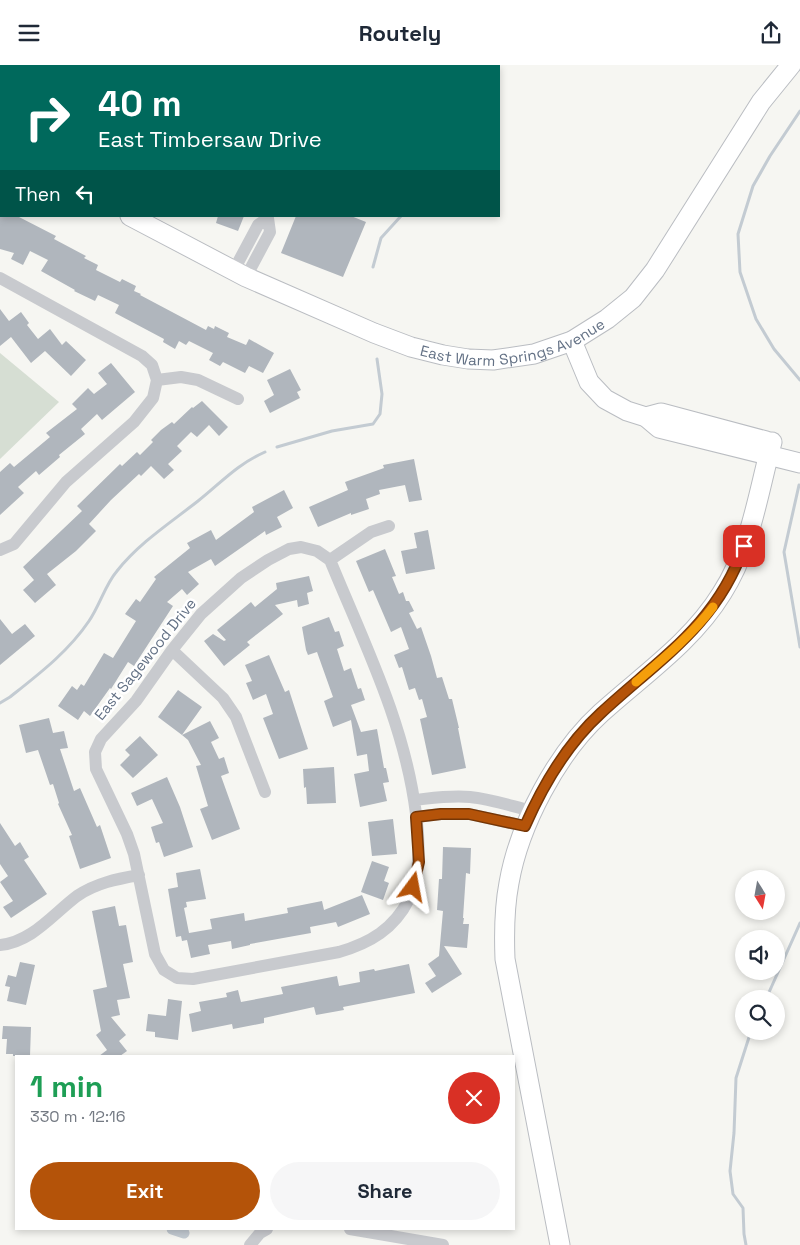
<!DOCTYPE html>
<html lang="en">
<head>
<meta charset="utf-8">
<style>
	:root { --surface:#fff; --page:#f6f6f7; --text:#1f2937; --muted:#747a83; --accent:#b45309 }
	body { margin:0; font-family:"Space Grotesk",sans-serif; background:var(--page); color:var(--text); height:100vh; display:flex; flex-direction:column; font-size:19px; white-space:nowrap }
	* { box-sizing:border-box; margin:0 }
	p { font-size:16px; color:var(--muted) }
	.icon { flex:none; width:28px; height:28px; fill:none; stroke:currentColor; stroke-width:2; stroke-linecap:round; stroke-linejoin:round }
	.map { position:relative; flex:1; overflow:hidden }
	.details { position:absolute; left:15px; top:990px; width:500px; height:175px; display:flex; flex-direction:column; background:var(--surface); border-radius:0px; box-shadow:0 2px 8px #0003 }
	.details>* { flex:none }
	.guide { position:absolute; left:0px; top:0px; width:500px; height:152px; box-shadow:0 2px 8px #0003; background:#00695c; color:#fff; overflow:hidden }
	.needle { width:32px; rotate:169deg }
	.fabs { position:absolute; left:735px; top:805px; display:grid; gap:10px }
	.fabs a { display:grid; place-items:center; width:50px; height:50px; border-radius:50%; background:var(--surface); box-shadow:0 2px 8px #0003; font-size:25px }
	.pin { position:absolute; display:grid; place-items:center; width:42px; height:42px; color:#fff; margin:-21px; border-radius:10px; box-shadow:0 2px 8px #0006 }
	.me { position:absolute; width:55px; margin:-28px; rotate:13deg; stroke-linejoin:round; filter:drop-shadow(0 0 4px #0008) }
	.turn { display:flex; align-items:center; gap:18px; height:105px; padding:0 15px; font-size:22px }
	.turn .icon { width:65px; height:65px; stroke-width:2.5 }
	.turn b { display:block; font-size:35px; line-height:42px }
	.then { display:flex; align-items:center; height:48px; padding:0 15px; background:#0003; gap:10px; font-size:19px }
	.round { display:grid; place-items:center; flex:none; width:52px; height:52px; border-radius:26px; background:var(--page) }
	.headline { display:flex; align-items:center; justify-content:space-between; height:85px; padding:0 15px }
	h1 { font-size:30px; font-weight:700; line-height:38px; color:#1e9e55 }
	.action { display:flex; gap:10px; margin-top:auto; padding:10px 15px }
	.action a { flex:1; height:58px; border-radius:30px; background:var(--accent); color:#fff; font-size:20px; font-weight:700; line-height:58px; text-align:center }
	.action a+a { background:var(--page); color:var(--text) }
	header { display:flex; justify-content:space-between; align-items:center; height:65px; padding:0 15px; background:var(--surface); font-size:22px; font-weight:700 }
	.map>svg:first-child { display:block }
	.built { fill:#e6e7e6 }
	.green { fill:#d6ded3 }
	.lines { fill:none; stroke-linecap:round; stroke-linejoin:round }
	.stream { stroke:#c3cbd2; stroke-width:3 }
	.canal { stroke:#c3cbd2; stroke-width:11 }
	.building { fill:#b0b6bd }
	.secondary-casing { stroke:#babdc2; stroke-width:21 }
	.street { stroke:#c8cace; stroke-width:12 }
	.secondary { stroke:#fff; stroke-width:19 }
	.route-casing { stroke:#753606; stroke-width:12 }
	.route { stroke:#b45309; stroke-width:9 }
	.slow { stroke:#f59e0b; stroke-width:9 }
	.labels { text-anchor:middle; dominant-baseline:central; stroke-width:5; stroke-linejoin:round; paint-order:stroke }
	.street-label { font-size:15px; fill:#637185; stroke:#fff }
</style>
</head>
<body>
<header><svg class="icon" aria-label="menu" viewBox="0 0 24 24"><path d="M4 6h16M4 12h16M4 18h16"/></svg>Routely<svg class="icon" aria-label="share" viewBox="0 0 24 24"><path d="M12 15V3M7 8l5-5 5 5M5 13v7h14v-7"/></svg></header>
<div class="map">
<svg width="800" height="1180" viewBox="0 0 800 1180">
	<rect width="100%" height="100%" fill="#f6f6f2"/>
	<!-- built -->
	<path class="built" d="M0 0H95V1H1V56Z"/>
	<!-- green -->
	<path class="green" d="M0 288 59 337 0 394Z"/>
	<g class="lines">
		<!-- stream -->
		<path class="stream" d="M472 0 473 1
			M800 46 770 91 753 121 738 169 740 207 756 254 774 284 800 315
			M373 202 381 173 401 151
			M277 382 332 366 373 359 380 349 382 329 377 294
			M799 420 784 487 800 582
			M0 638 10 632C39 609 68 587 89 556 100 540 105 520 117 506 139 478 170 458 198 436 222 417 236 400 265 387
			M766 934 800 858
			M746 1180 744 1169 743 1143 733 1129 730 1106 734 1068 736 1013 751 966"/>
		<!-- canal -->
		<path class="canal" d="M172 1164 184 1168"/>
	</g>
	<!-- building -->
	<path class="building" d="M0 151 19 152 56 171 54 174 86 191 84 193 98 200 96 205 120 217 122 214 136 221 134 226 141 229 140 230 206 265 208 261 214 264 215 261 229 268 227 272 246 280 249 274 274 288 263 308 249 301 245 308 223 297 220 301 209 295 213 288 189 276 186 280 179 276 175 284 163 277 164 274 115 248 119 240 98 230 95 236 74 226 75 225 41 206 48 195 30 186 23 200 11 194 14 188 0 184Z
		M218 151H244L238 166 216 158Z
		M296 151H351L366 157 343 212 281 188Z
		M0 244 9 256 21 247 29 258 27 260 38 274 50 264 62 280 66 276 86 295 71 311 45 286 31 298 11 272 0 281Z
		M111 298 135 327 102 355 97 349 81 364 85 369 59 390 60 392 39 410 36 406 18 422 24 428 0 450V407L10 398 14 402 50 372 46 368 77 344 72 339 88 323 94 329 107 319 98 308Z
		M290 304 301 325 297 327 300 333 270 348 264 336 274 330 267 315Z
		M202 336 228 362 219 371 209 360 197 372 191 367 177 381 182 386 168 399 174 405 164 414 151 401 141 411 139 409 111 435 89 459 96 466 76 486 47 509 56 520 35 538 23 525 34 515 23 502 82 446 77 441 120 399 122 401 137 387 140 390 153 377 151 375 161 365 172 357 174 359 192 342 193 343Z
		M414 394 422 435 409 437 405 420 379 425 380 429 366 434 369 444 351 450V448L318 462 309 442 348 425 345 417 384 403 383 400Z
		M284 425 293 443 277 452 282 462 266 470 265 466 215 501 211 494 188 507 199 519 187 530 182 524 167 537 173 541 134 601 128 597 111 624 110 623 90 651 84 646 78 655 58 641 72 621 77 625 81 619 84 621 104 588 113 593 136 556 125 549 136 534 140 537 156 514 154 512 190 483 187 478 211 465 216 475 254 447 252 442Z
		M428 465 435 504 406 509 401 486 417 483 414 468Z
		M385 484 396 511 392 512 399 529 403 527 406 536H409L414 546 409 548 417 564 421 562 431 591 437 613 442 612 449 634H452L459 663H458L466 703 432 710 420 654 427 652 422 634 419 635 415 623 409 625 402 602 399 603 394 590 409 584 401 562 391 567 373 525 369 527 356 496Z
		M309 511 313 526 307 528 309 539 298 542 297 535 275 540 283 549 247 577 250 580 224 601 204 576 213 569 224 576 226 575 217 565 251 537 255 542 277 524 276 518Z
		M329 552 335 567 339 566 344 581 337 584 344 606 351 603 358 624 361 623 365 635 351 640 361 667 377 664 384 703H386L389 717 383 718 387 736 360 742 354 709 369 706 367 689 357 691 351 655 333 662 324 636 333 632 317 587 308 590 306 585 302 562Z
		M0 554 12 569 25 559 35 571 0 600Z
		M269 590 285 627 289 625 308 684 279 694 263 653 273 649 266 629 253 635 246 618 252 616 245 600Z
		M178 625 202 642 182 670 158 652Z
		M49 653 53 668 64 666 68 683 60 684 74 726 80 723 97 762 100 760 111 793 80 804 69 771 72 770 58 739 59 738 53 719 50 720 38 685 26 688 19 660Z
		M210 656 219 673 211 677 219 694 224 692 229 708 221 711 240 764 212 775 200 744 208 741 196 701 201 700 188 675 182 670Z
		M140 671 158 690 133 713 120 700 130 690 125 685Z
		M334 702 336 738 307 739 306 722 304 723 303 704Z
		M167 712 180 742 193 782 164 792 159 777 156 778 151 762 163 758 152 734 137 741 131 728Z
		M393 754 397 789 372 791 368 757Z
		M0 758 15 781 20 777 29 792 24 795 47 829 11 853 3 842 13 836 0 817 8 811 0 799Z
		M443 782 471 783 470 809 466 808 463 853H464L463 859H469L467 883 444 881 462 909 432 928 425 918 436 911 428 899 439 891 443 846 437 845 439 814H442Z
		M372 796 389 802 384 816 389 818 383 835 361 827Z
		M200 804 206 834 186 837 187 842 184 843 189 868 212 864 210 854 244 848 245 856 288 848 287 843 322 836 324 845 362 830 370 849 338 862 336 857 310 862 311 868 250 879V880L232 884 231 876 208 880 210 889 191 893 187 875 182 876 181 871 176 872 168 824 178 822 176 808Z
		M115 841 119 861 126 860 133 897 123 899 130 933 117 935 120 950 111 952 126 970 119 976 127 986 120 991H99L107 985 96 970 101 966 93 925 107 922 92 846Z
		M20 897 35 900 26 940 7 936 10 922 5 921 8 910 16 912Z
		M409 899 415 928 343 942 344 945 316 950 314 942 264 953V958L233 964 232 959 192 967 189 949 201 946 199 937 227 932 226 928 238 925 241 937 283 929 281 922 337 911 339 921 360 917 359 907 374 904 375 906Z
		M168 934 182 936 178 975 155 972V967L146 966 148 949 166 951Z
		M3 961 31 962 30 991H13V989H6L7 974H2Z"/>
	<g class="lines">
		<!-- secondary casing -->
		<g class="secondary-casing">
			<g id="secondary">
				<path d="M0 84H1"/>
				<path id="s1" d="M130 151 246 212 374 268 411 282 443 290 468 294 493 295 534 289 572 276 607 254 633 233 655 205 761 37 791 0"/>
				<path d="M572 276 589 317 605 334 627 346 646 352 659 363 800 398"/>
				<path d="M646 352 661 348 766 376"/>
				<path d="M560 1180 505 894C504 869 504 844 509 818 519 760 557 688 601 648 643 610 692 577 722 528 751 483 758 428 772 377"/>
			</g>
		</g>
		<!-- street -->
		<path class="street" d="M94 0V1
			M246 0V1
			M234 205 258 160 268 153 270 167 246 212
			M0 213 142 291 152 300 157 315
			M157 315 181 312 198 315 238 334
			M301 482 317 486 330 495C364 578 405 659 416 749 420 777 421 807 409 834 394 864 370 878 339 887L193 914 177 913 164 905 155 889 134 789 127 769 96 704 95 687 101 674 136 636 172 585 201 549 241 513 268 495 289 484Z
			M0 485 14 479 66 417 134 357 153 333 157 315
			M330 495 371 467 389 461
			M172 585 223 633 236 652 265 727
			M414 735C433 733 451 730 470 732 491 734 511 741 532 746
			M416 752 441 749H469L525 761
			M0 880C32 877 53 849 77 831 96 818 117 814 139 810
			M350 1164 443 1180
			M250 1180 260 1168 267 1164"/>
		<!-- secondary -->
		<use href="#secondary" class="secondary"/>
	</g>
	<g class="lines">
		<!-- route casing -->
		<g class="route-casing">
			<path id="route" d="M413 822 419 797 416 752 441 749H469L525 761C543 720 567 679 601 648 658 595 717 560 744 481"/>
		</g>
		<!-- route -->
		<use href="#route" class="route"/>
		<!-- slow -->
		<path class="slow" d="M636 617C663 594 691 571 713 542"/>
	</g>
	<g class="labels">
		<!-- street labels -->
		<g class="street-label">
			<text stroke="none"><textPath href="#s1" startOffset="416">East Warm Springs Avenue</textPath></text>
			<text transform="translate(145 594) rotate(-51)">East Sagewood Drive</text>
		</g>
	</g>
</svg>
<div class="fabs">
<a><svg class="needle" viewBox="-14 -14 28 28"><path d="M0-13l5 13h-10z" fill="#e53935"/><path d="M0 13l5-13h-10z" fill="#747a83"/></svg></a>
<a><svg class="icon" aria-label="sound" viewBox="0 0 24 24"><path d="M4 9h4l5-4v14l-5-4H4zM17 9q2 3 0 6"/></svg></a>
<a><svg class="icon" aria-label="search" viewBox="0 0 24 24"><circle cx="10" cy="10" r="6"/><path d="M15 15l6 6"/></svg></a>
</div>
<div class="pin" style="left:744px;top:481px;background:#d93025"><svg class="icon" aria-label="arrive" viewBox="0 0 24 24"><path d="M6 21V4h12l-3 4 3 4H6"/></svg></div>
<svg class="me" style="left:413px;top:822px" viewBox="-20 -20 40 40"><path d="M0-17L14 15 0 8-14 15z" fill="#b45309" stroke="#fff" stroke-width="4"/></svg>
<div class="guide">
<div class="turn"><svg class="icon" aria-label="right" viewBox="0 0 24 24"><path d="M7 20v-9h11M14 6l5 5-5 5"/></svg><div><b>40 m</b>East Timbersaw Drive</div></div>
<div class="then">Then<svg class="icon" aria-label="left" viewBox="0 0 24 24"><path d="M17 20v-9H6M10 6l-5 5 5 5"/></svg></div>
</div>
<section class="details">
<div class="headline"><div><h1>1 min</h1><p>330 m · 12:16</p></div><a class="round" style="background:#d93025;color:#fff"><svg class="icon" aria-label="close" viewBox="0 0 24 24"><path d="M6 6l12 12M18 6L6 18"/></svg></a></div>
<div class="action"><a>Exit</a><a>Share</a></div>
</section>
</div>
</body>
</html>
